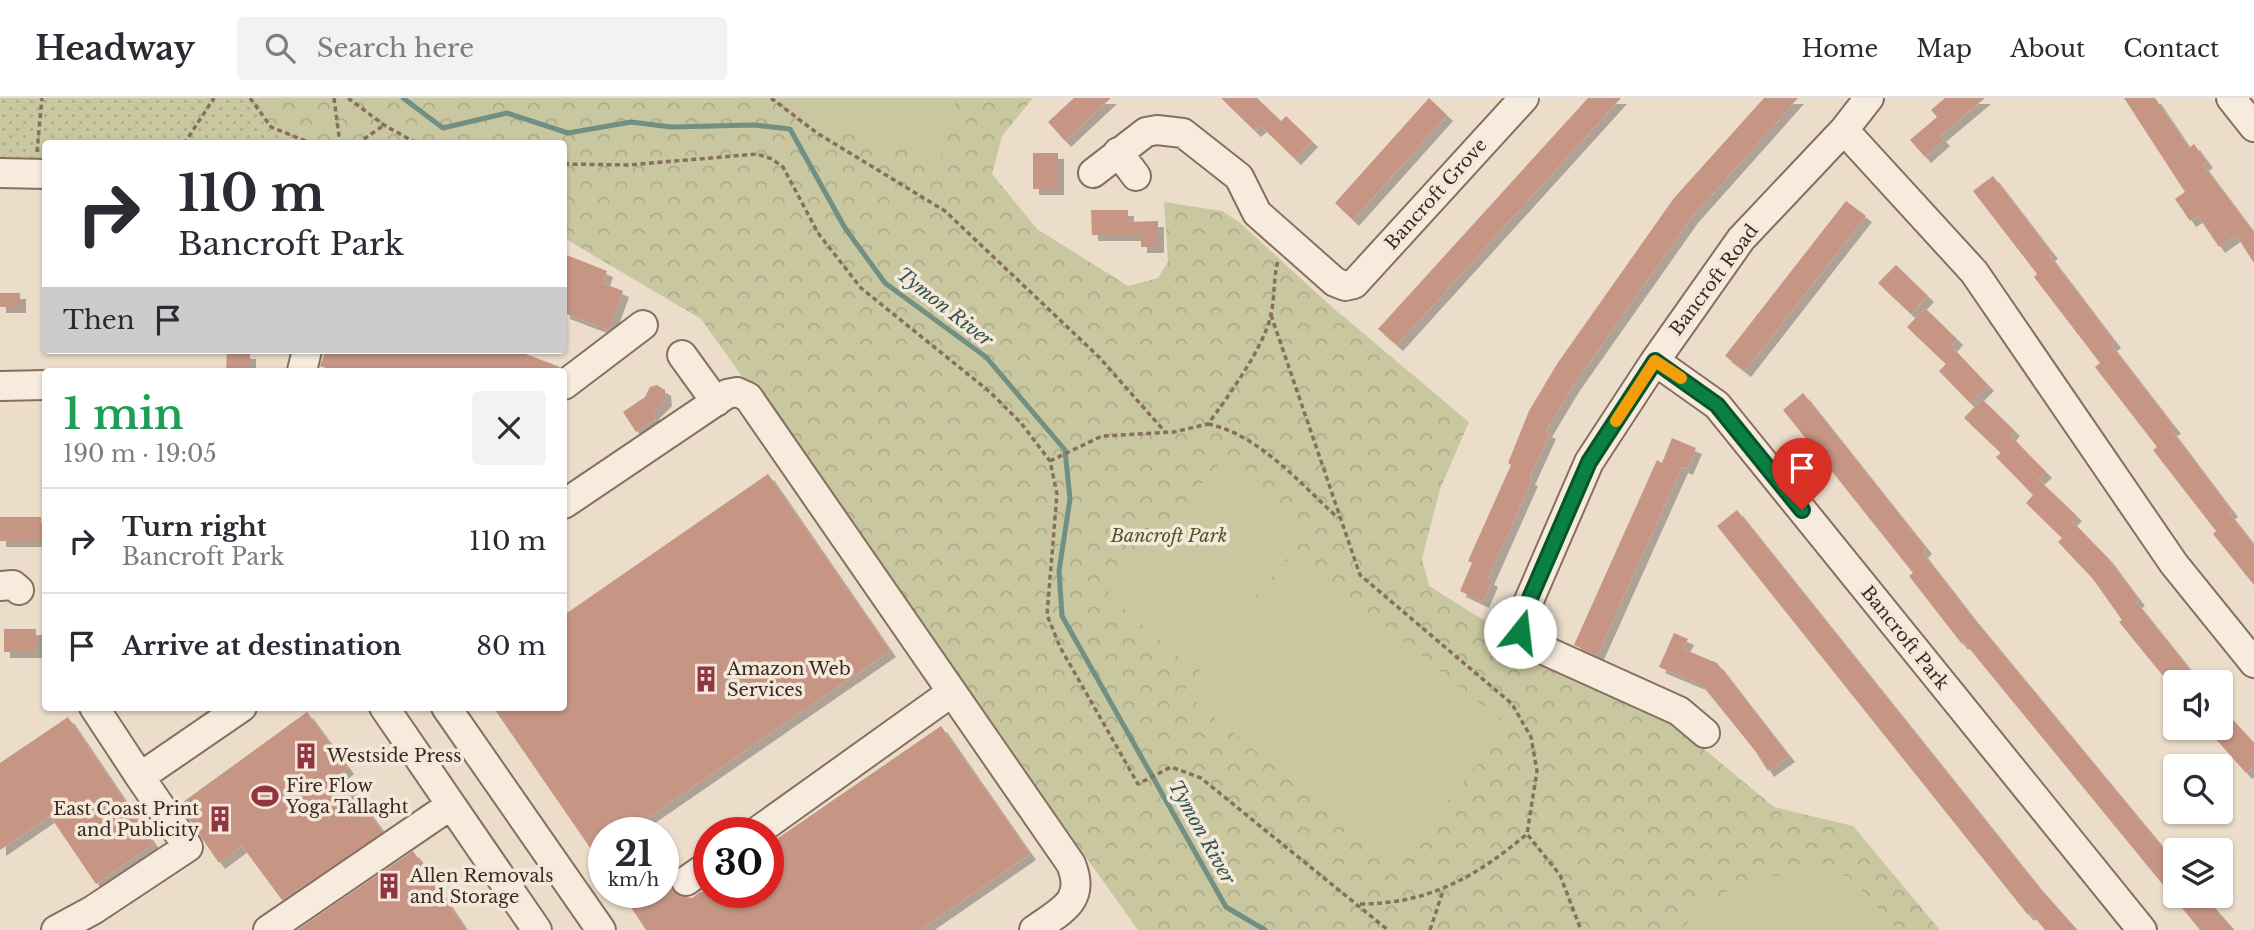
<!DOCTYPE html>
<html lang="en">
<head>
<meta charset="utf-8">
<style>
	:root { --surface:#fff; --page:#f2f2f3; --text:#2b2b33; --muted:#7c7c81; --line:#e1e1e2 }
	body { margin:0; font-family:"Libre Baskerville",serif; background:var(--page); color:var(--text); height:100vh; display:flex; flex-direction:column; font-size:26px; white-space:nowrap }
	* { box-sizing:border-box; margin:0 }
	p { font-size:23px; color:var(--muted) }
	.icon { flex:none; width:38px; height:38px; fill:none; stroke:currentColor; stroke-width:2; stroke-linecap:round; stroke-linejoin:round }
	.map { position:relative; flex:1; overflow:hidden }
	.drawer { position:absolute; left:42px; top:270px; width:525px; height:343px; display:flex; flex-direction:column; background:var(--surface); border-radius:7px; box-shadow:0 2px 5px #0004 }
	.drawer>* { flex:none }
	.hud { position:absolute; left:42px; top:42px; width:525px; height:214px; border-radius:7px; box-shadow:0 2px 5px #0004; background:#fff; color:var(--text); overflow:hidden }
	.buttons { position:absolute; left:2163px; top:572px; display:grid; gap:14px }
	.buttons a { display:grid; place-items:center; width:70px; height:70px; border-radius:7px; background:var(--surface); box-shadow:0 2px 5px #0004; font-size:35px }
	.speed { position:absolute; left:588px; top:719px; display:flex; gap:14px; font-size:35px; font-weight:700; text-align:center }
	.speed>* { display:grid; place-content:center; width:91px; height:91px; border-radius:50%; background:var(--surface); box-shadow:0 2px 5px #0004; line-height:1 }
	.speed small { font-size:18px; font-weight:400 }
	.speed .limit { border:10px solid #d22; background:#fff; color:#111 }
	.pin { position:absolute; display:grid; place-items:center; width:60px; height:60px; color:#fff; margin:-72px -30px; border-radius:50% 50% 50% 0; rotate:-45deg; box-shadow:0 0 7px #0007 }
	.pin .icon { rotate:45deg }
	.me { position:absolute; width:77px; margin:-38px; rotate:16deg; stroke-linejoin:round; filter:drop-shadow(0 0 5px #0008) }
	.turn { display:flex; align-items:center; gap:24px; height:147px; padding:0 21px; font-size:32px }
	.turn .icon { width:91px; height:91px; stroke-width:2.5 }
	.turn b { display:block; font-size:49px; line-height:60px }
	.then { display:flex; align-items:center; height:66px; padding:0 21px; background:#0003; gap:14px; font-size:26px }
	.round { display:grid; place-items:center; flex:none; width:74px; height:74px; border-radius:7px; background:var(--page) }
	.head { display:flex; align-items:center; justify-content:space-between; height:119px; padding:0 21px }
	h1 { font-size:42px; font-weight:600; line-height:52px; color:#1e9e55 }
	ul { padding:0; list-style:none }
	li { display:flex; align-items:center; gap:21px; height:105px; padding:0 21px; border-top:2px solid var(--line) }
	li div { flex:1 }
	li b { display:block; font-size:26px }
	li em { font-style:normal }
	header { display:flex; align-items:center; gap:42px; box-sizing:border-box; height:98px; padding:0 35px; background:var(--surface); border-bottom:2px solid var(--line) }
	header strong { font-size:33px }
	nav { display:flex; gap:38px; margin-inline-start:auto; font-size:24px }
	.search { width:490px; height:63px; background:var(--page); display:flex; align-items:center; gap:18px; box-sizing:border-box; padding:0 24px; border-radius:7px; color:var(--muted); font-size:26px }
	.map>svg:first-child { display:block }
	.grass { fill:url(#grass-dots) }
	.park { fill:url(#park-crowns) }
	.garden { fill:#c9c79f }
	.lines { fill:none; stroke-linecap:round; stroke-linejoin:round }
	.stream { stroke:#728f83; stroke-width:5 }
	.building { fill:#c69584; filter:url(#shadow) }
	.minor-casing { stroke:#876f60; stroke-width:32 }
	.path { stroke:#876f60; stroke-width:3.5; stroke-dasharray:5 3.5; stroke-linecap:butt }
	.minor { stroke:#f7ebde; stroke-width:28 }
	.route-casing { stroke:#07532c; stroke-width:18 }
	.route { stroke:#0b8043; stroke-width:12 }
	.slow { stroke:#f59e0b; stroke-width:12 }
	.labels { text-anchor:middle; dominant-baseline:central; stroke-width:7; stroke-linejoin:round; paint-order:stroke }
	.street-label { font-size:18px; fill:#392a22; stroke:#f4e8da }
	.park-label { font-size:18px; font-style:italic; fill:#50542b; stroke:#f4e8da }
	.poi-label { font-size:18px; fill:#392a22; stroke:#f4e8da; text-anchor:start }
	.water-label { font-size:19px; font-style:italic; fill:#33574f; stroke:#f4e8da }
</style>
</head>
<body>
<header>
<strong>Headway</strong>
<div class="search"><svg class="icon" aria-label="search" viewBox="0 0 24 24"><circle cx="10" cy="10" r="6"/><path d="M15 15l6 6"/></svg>Search here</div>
<nav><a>Home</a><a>Map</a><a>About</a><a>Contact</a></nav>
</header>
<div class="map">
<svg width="2254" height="832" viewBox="0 0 2254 832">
	<defs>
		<pattern id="grass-dots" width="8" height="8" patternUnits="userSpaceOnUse" patternTransform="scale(1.75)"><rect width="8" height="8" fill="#c9c79f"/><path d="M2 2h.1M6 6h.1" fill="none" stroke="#adab89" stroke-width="1.8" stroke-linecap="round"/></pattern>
		<pattern id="park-crowns" width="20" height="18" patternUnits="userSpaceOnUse" patternTransform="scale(1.75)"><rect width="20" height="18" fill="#c9c79f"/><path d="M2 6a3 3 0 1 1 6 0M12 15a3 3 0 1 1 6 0" fill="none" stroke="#adab89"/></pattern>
		<filter id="shadow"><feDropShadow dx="6" dy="6" stdDeviation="0" flood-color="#0004"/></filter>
	</defs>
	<rect width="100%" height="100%" fill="#ecddcb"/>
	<!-- grass -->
	<path class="grass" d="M0 0H248L269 30 305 45 46 46 45 70 0 65Z"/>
	<!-- park -->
	<path class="park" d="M248 0H1033L1002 38 992 76 1037 131 1128 188 1158 180 1168 164 1164 104 1222 113 1239 124 1332 209 1469 324 1440 391 1422 461 1429 488 1530 551 1670 623 1774 709 1853 728 1940 832H1897L1848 778 1698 813 1681 832H1138L701 221 564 140V46L305 45 269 30Z"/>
	<!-- garden -->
	<path class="garden" d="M808 0H957L940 60 802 20Z
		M1224 360 1310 433 1194 571 1107 497Z
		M1295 455 1508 628 1396 767 1183 594Z
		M1796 775 1848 778 1897 832H1681L1697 813 1746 782Z"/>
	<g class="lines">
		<!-- stream -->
		<path class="stream" d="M403 0 443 30 507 15 568 35 631 24 671 29 754 27 790 31 845 130 885 185 986 259 1065 352 1070 401 1059 473 1062 518 1226 809 1265 832"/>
	</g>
	<!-- building -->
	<path class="building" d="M1074 0H1111L1065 43 1048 24Z
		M1221 0H1257L1281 23 1286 18 1312 43 1295 61 1261 28 1255 33Z
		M1429 0 1447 17 1353 122 1335 105Z
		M1588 0H1621L1397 247 1378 231Z
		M1764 0H1798L1692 119 1573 288 1546 333 1550 335 1529 381 1532 382 1488 481 1492 483 1483 504 1460 493 1472 465 1468 463 1511 367 1508 365 1529 313 1557 266 1674 100Z
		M1945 0H1985L1940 38 1944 42 1925 59 1910 42 1937 19 1931 12Z
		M2124 0H2155L2189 50 2194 46 2207 64 2203 67 2254 135V165L2236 137 2219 149 2198 118 2190 123 2175 101 2185 94Z
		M1033 55H1058V91H1033Z
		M1993 78 2052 155 2049 157 2115 244 2111 247 2175 330 2171 332 2232 413 2229 415 2254 447V487L2213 436 2216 433 2153 352 2157 349 2095 269 2100 265 2034 179 2037 176 1973 93Z
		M1846 103 1866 118 1745 273 1725 258Z
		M1091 112H1128V124L1158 123V149H1141V137H1092Z
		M564 156 607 173 603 185 623 193 609 232 564 215Z
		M1896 167 1928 198 1911 216 1878 185Z
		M0 195H20V209H0Z
		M1925 210 1957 241 1951 248 1988 287 1970 305 1939 273 1946 266 1907 229Z
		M326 252H515L560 269 555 273H335L320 268Z
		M227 254 250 255V273H226Z
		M657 287 665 292 666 302 653 315 656 321 636 334 623 314 645 299 650 289Z
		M1803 295 1926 450 1922 454 1970 516 2175 764V798H2204L2234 832H2200L1964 544 1962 546 1951 532 1909 478 1913 475 1783 312Z
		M1982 301 2014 332 2010 337 2046 374 2038 381 2076 417 2071 422 2107 459 2139 502 2136 504 2200 584H2168L2119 524 2122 522 2093 481 2058 444 2062 440 2026 405 2033 397 1996 359 2001 355 1964 320Z
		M1672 340 1696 350 1687 371 1682 369 1597 558 1574 547 1657 362 1662 365Z
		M768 376 890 553 626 735H604V770L493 609H564V517Z
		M1737 412 2037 787 2077 832H2045L2031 815 2028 817 1717 428Z
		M0 419H41V443H0Z
		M4 531H36V554H4Z
		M1674 535 1688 541 1683 551 1717 565 1789 658 1768 673 1756 654 1702 587 1659 569Z
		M2221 609 2254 645V668L2246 675 2206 630H2221Z
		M307 614 348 670 341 676 383 734 282 802 242 748 219 765 179 707Z
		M68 619 154 746 96 786 50 718 0 752V665Z
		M941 628 1030 756 920 832H646L621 794H663V759L673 773 669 784 672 792 680 798 692 800 700 794H768V747Z
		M413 753 466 832H297Z"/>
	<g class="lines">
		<!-- minor casing -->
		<g class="minor-casing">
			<path id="minor" d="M2231 0 2254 29
				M1844 32 1974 174 2174 466 2254 565
				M1118 54 1136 78
				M0 75 46 76
				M1093 75 1146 34 1157 32 1183 35 1239 79 1257 115 1335 184 1345 188 1354 186 1524 0
				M682 257 716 304
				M1655 263 1717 307 2142 832
				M302 273 307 252
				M564 287 643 227
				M0 288 46 287
				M564 406 727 296 737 294 748 299 1071 766C1086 803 1062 812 1034 832
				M0 488 13 487 19 492
				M94 609 140 679 242 609
				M384 609 537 832
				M446 609 601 832
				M1705 635 1679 613 1535 548 1520 534 1521 521 1589 364 1655 263 1741 141 1844 32 1869 0
				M755 735 952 594
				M686 783 709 767
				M56 832 93 812 188 749 140 679
				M268 832 451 707"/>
		</g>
		<!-- path -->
		<path class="path" d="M250 0 271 29 313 46
			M334 0 340 46
			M348 0 384 27 418 46
			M771 0 817 35 945 113 1099 259 1166 335
			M184 46 214 0
			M357 46 384 27
			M37 54 42 0
			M564 66 628 67 757 56 772 61 783 69 818 135 861 190 990 294 1021 325 1050 363 1057 396 1047 517 1060 549 1138 686 1171 669 1201 680 1388 832
			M1271 217 1360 477 1512 606 1531 639 1537 673 1527 736 1560 777 1581 832
			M1208 326C1258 336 1301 386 1338 420
			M1050 363 1102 338 1174 334 1208 326C1227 300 1265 248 1271 216 1275 199 1273 182 1278 162
			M1360 806C1428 806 1476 779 1527 736
			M1430 832 1443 793"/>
		<!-- minor -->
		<use href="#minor" class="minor"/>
	</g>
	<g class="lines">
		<!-- route casing -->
		<g class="route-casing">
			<path id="route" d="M1520 534 1521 521 1589 364 1655 263 1717 307 1802 412"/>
		</g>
		<!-- route -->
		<use href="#route" class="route"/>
		<!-- slow -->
		<path class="slow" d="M1616 323 1655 263 1681 280"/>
	</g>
	<!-- icons -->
	<defs>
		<g id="building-bare" transform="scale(2.1)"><path d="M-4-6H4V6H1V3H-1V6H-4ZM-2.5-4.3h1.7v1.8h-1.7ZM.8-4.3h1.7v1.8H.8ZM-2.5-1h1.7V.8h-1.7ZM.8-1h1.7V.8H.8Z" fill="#913545" stroke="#f4e8da" stroke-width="2.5" paint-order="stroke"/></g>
		<g id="stadium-bare" transform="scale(2.1)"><path d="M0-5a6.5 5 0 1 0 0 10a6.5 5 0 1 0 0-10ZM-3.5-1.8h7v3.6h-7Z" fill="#913545" stroke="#f4e8da" stroke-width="2.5" paint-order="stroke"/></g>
	</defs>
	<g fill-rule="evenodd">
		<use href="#building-bare" x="706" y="581"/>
		<use href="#building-bare" x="306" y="658"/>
		<use href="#stadium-bare" x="265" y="698"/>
		<use href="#building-bare" x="220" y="721"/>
		<use href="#building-bare" x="389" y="788"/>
	</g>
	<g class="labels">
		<!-- street labels -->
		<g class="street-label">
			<text transform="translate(1436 96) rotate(-48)">Bancroft Grove</text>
			<text transform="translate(1714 182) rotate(-53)">Bancroft Road</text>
			<text transform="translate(1905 540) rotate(51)">Bancroft Park</text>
		</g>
		<!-- park labels -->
		<g class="park-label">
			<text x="1169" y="438">Bancroft Park</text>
		</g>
		<!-- poi labels -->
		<g class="poi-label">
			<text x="727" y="571">Amazon Web<tspan x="727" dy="21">Services</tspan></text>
			<text x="327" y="658">Westside Press</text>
			<text x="286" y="688">Fire Flow<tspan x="286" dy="21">Yoga Tallaght</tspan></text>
			<text x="199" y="711" text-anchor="end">East Coast Print<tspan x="199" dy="21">and Publicity</tspan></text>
			<text x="410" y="778">Allen Removals<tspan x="410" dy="21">and Storage</tspan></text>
		</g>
		<!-- water labels -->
		<g class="water-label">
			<text transform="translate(945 209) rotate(38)">Tymon River</text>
			<text transform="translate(1202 734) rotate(61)">Tymon River</text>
		</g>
	</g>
</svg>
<div class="buttons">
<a><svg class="icon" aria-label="sound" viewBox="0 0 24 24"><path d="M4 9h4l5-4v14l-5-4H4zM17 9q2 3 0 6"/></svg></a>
<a><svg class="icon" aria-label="search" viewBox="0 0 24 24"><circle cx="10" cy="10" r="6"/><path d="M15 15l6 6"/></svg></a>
<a><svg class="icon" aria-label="layers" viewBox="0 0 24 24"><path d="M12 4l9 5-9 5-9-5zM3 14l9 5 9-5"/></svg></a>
</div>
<div class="speed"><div>21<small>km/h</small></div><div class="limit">30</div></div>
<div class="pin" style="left:1802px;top:412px;background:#d93025"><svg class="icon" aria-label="arrive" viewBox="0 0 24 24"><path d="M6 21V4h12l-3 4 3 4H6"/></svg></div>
<svg class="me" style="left:1520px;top:534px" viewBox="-20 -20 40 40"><circle r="19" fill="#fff"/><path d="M0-13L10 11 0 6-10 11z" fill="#0b8043"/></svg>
<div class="hud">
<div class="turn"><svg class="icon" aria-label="right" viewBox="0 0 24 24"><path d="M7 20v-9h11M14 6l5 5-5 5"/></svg><div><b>110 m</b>Bancroft Park</div></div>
<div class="then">Then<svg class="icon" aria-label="arrive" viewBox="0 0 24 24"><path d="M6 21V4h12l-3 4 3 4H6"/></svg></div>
</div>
<section class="drawer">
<div class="head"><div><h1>1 min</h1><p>190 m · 19:05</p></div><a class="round"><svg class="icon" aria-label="close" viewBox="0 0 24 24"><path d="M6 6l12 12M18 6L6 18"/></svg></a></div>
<ul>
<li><svg class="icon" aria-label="right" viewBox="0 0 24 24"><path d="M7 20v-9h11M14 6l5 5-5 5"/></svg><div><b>Turn right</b><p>Bancroft Park</p></div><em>110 m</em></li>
<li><svg class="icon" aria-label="arrive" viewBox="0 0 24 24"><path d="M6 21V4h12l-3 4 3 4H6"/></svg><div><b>Arrive at destination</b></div><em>80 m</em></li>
</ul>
</section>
</div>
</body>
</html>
